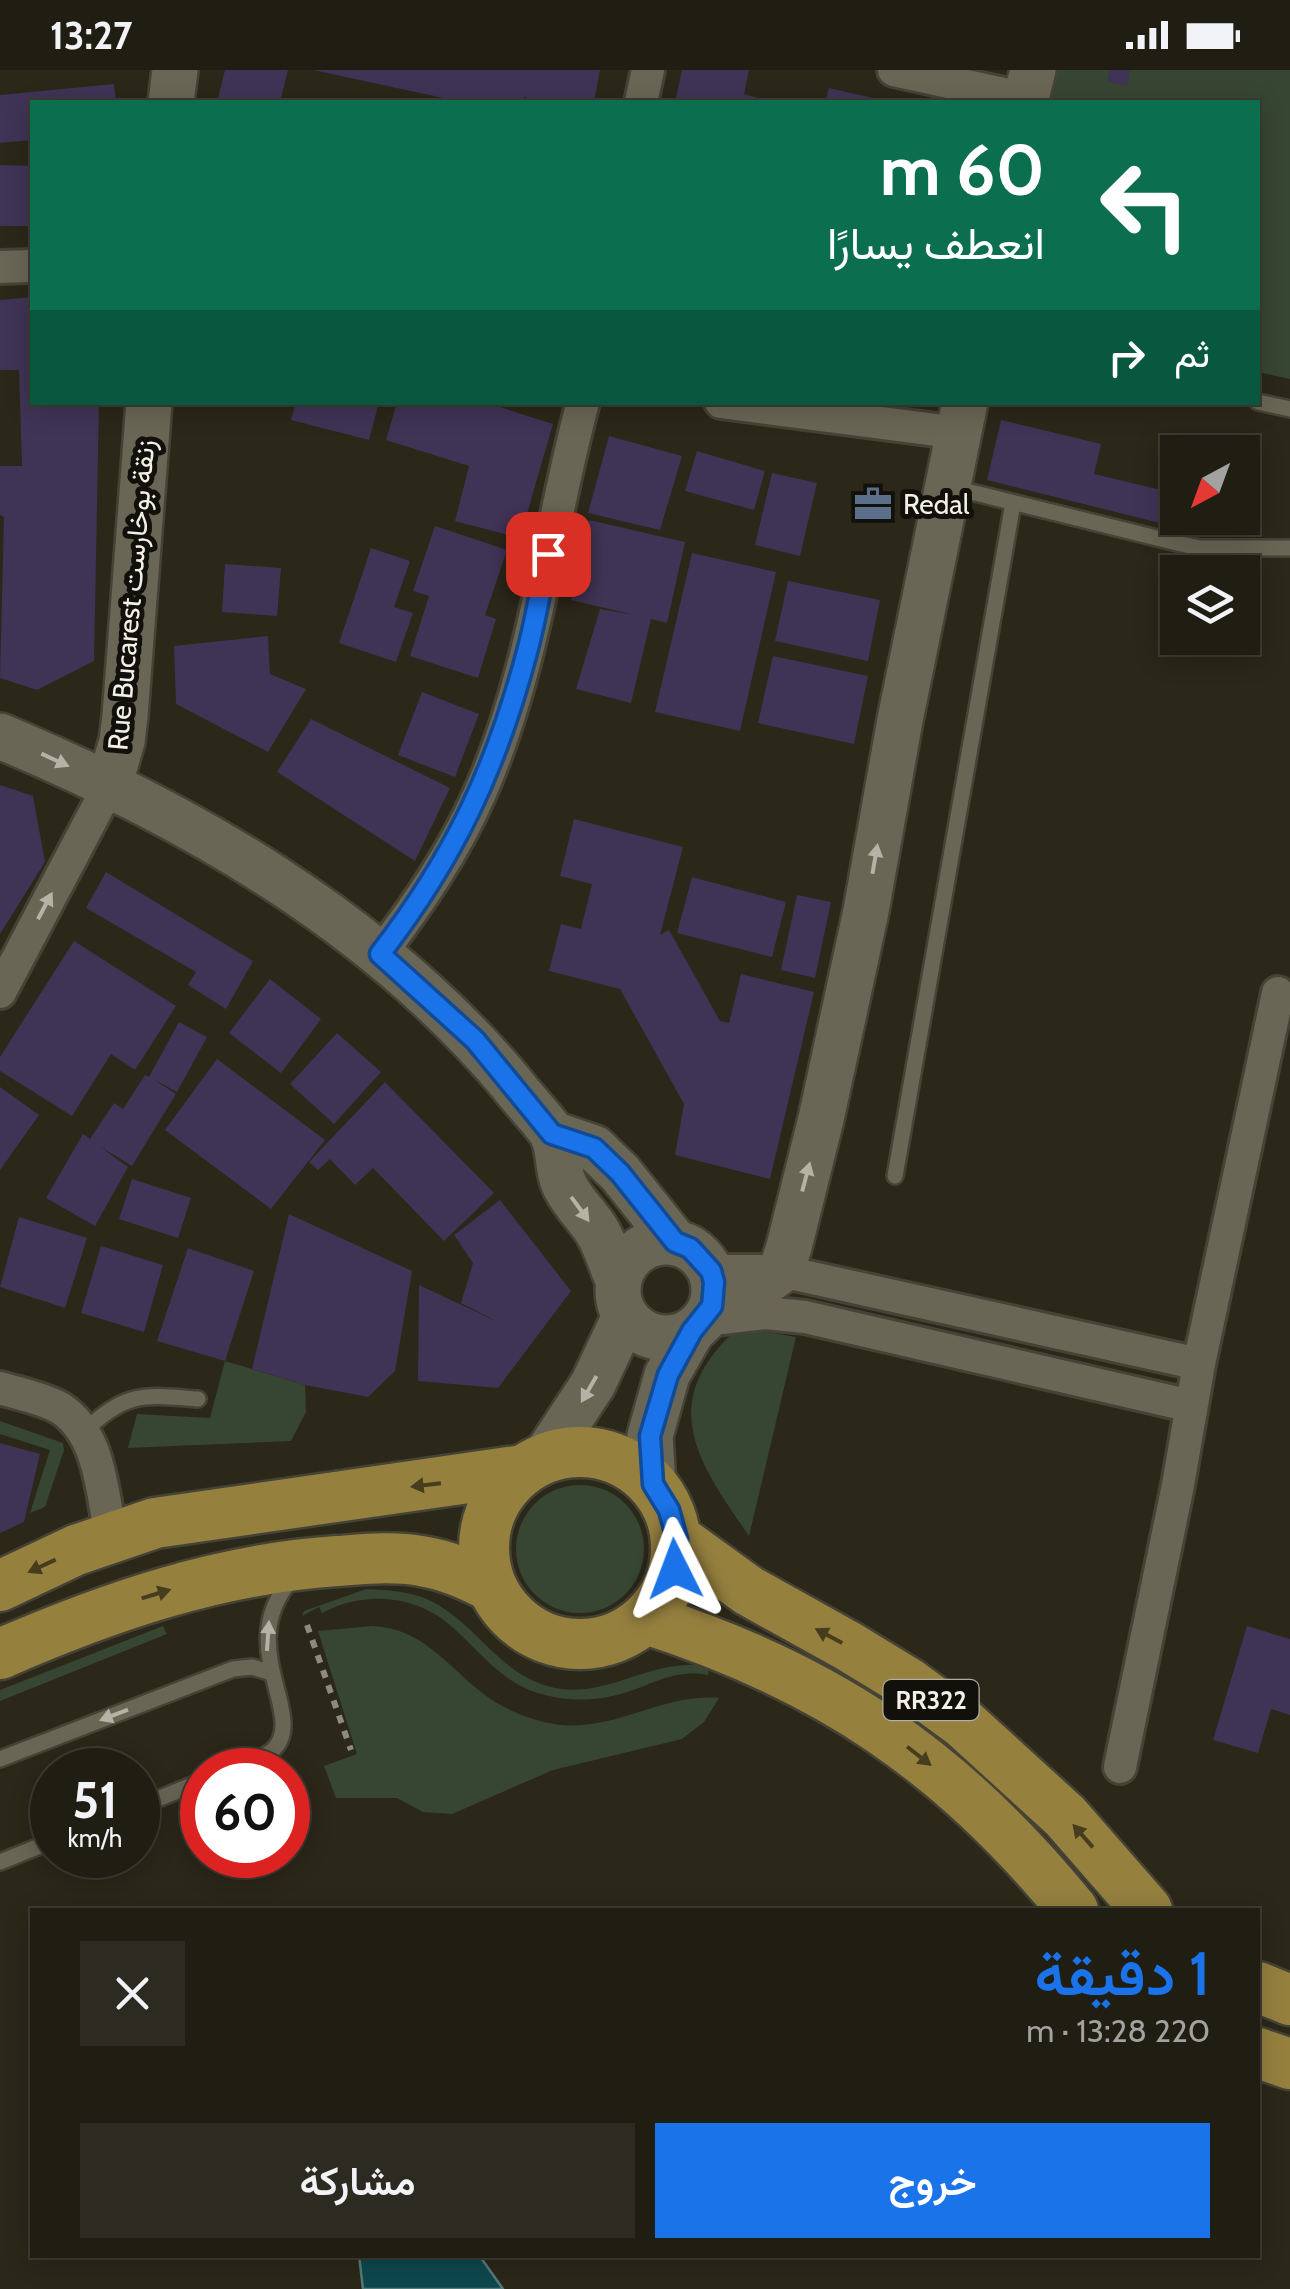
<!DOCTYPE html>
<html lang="ar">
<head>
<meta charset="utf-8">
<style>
	:root { --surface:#201d13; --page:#2d2a21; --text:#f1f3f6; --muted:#a2a2a0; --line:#3d3b33; --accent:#1a73e8 }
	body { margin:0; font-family:Cabin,Vazirmatn,sans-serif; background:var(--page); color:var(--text); direction:rtl; height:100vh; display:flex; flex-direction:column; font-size:38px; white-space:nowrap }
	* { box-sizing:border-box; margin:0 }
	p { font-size:32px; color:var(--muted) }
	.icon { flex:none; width:55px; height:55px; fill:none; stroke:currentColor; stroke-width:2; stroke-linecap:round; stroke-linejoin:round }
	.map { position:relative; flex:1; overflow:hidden; direction:ltr }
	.side { position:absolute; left:30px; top:1838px; width:1230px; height:350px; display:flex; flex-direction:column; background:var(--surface); border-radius:0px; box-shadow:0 5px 25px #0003,0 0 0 2px var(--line); direction:rtl }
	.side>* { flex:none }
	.guide { position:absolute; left:30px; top:30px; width:1230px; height:305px; border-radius:0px; box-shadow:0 5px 25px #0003,0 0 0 2px var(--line); direction:rtl; background:#0b6e4f; color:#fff; overflow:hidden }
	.needle { width:65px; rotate:221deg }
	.fabs { position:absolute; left:1160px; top:365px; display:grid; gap:20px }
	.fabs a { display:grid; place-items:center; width:100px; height:100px; border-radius:0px; background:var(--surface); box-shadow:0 5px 25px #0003,0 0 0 2px var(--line); font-size:50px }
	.speed { position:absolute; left:30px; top:1678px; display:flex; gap:20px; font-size:50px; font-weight:700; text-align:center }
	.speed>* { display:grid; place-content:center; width:130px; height:130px; border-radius:50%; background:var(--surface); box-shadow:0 5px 25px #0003,0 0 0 2px var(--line); line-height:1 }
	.speed small { font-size:25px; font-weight:400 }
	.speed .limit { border:15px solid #d22; background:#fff; color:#111 }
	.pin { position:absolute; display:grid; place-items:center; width:85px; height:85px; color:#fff; margin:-42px; border-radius:20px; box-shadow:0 5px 15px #0006 }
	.me { position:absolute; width:110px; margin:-55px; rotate:357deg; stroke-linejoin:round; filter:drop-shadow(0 0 8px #0008) }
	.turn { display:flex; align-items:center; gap:35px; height:210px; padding:0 50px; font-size:45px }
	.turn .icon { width:130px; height:130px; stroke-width:2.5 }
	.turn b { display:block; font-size:70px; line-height:85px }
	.then { display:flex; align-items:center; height:95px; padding:0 50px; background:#0003; gap:20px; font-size:38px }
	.round { display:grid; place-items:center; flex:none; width:105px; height:105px; border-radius:0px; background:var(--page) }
	.overview { display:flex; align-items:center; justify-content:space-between; height:170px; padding:0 50px }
	h1 { font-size:60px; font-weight:600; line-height:75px; color:var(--accent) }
	.primary-button { display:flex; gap:20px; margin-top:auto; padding:20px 50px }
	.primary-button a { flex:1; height:115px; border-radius:0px; background:var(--accent); color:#fff; font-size:40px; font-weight:600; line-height:115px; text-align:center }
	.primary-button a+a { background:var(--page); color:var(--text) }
	.status { display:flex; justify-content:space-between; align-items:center; height:70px; padding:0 50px; background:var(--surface); direction:ltr }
	.status svg { height:28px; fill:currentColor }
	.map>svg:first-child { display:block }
	.green { fill:#374632 }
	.water { fill:#0e474d; stroke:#537a7b; stroke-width:2.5 }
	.building { fill:#3f3455 }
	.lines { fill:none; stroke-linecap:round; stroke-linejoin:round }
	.lane-casing { stroke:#454236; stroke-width:20 }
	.street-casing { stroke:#454236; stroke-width:38 }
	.secondary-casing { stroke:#454236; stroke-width:50 }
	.primary-casing { stroke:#454236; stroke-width:55 }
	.path { stroke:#8d8a7e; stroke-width:6; stroke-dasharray:8 8; stroke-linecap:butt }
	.lane { stroke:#6a6656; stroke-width:15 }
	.street { stroke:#6a6656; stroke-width:32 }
	.secondary { stroke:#6a6656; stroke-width:45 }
	.primary { stroke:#95803e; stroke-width:50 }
	.oneway { fill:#b5b2a6 }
	.oneway2 { fill:#463d1f }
	.route-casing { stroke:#114b97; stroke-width:25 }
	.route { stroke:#1a73e8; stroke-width:18 }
	.labels { text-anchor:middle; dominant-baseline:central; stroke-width:10; stroke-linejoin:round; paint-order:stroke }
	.shield { fill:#12100a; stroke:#b0aea5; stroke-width:2.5 }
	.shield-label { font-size:25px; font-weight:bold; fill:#f3f1e7 }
	.poi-label { font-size:28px; fill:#f3f1e7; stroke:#12100a; text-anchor:start }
	.street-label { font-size:28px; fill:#f3f1e7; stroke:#12100a }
</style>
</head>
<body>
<div class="status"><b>13:27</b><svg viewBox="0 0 49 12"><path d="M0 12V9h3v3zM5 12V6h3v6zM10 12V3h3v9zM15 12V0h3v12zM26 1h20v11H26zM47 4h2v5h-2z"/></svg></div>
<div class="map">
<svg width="1290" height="2219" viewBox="0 0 1290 2219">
	<rect width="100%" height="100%" fill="#2b2719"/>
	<!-- green -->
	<path class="green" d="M1053 0H1290V309L1258 302V32H1046Z
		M739 1257 796 1267 749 1466C697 1391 655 1332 739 1257Z
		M225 1291 305 1315 306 1342 291 1371 128 1378 137 1344 210 1348Z
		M0 1351 63 1373 64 1380 45 1437 30 1443 50 1380 0 1364Z
		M516 1479a64 64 0 1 1 128 0a64 64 0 1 1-128 0Z
		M366 1519C392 1520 418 1522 440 1536 481 1561 502 1605 551 1617 607 1631 653 1585 709 1597L708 1605C676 1599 656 1613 627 1622 598 1632 564 1632 535 1622 499 1610 479 1580 451 1556 415 1524 364 1521 322 1543L319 1537 302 1546 304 1541Z
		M163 1556 167 1564 0 1631V1620Z
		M372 1556C421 1558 445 1593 481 1622 500 1637 521 1646 544 1652 609 1668 657 1623 719 1628L704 1652 682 1669 553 1700 452 1744 423 1742 397 1728H336L324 1696 357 1684 318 1561Z"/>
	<!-- water -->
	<path class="water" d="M359 2185H479L503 2219H363Z"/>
	<!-- building -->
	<path class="building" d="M225 0H288L280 32H217Z
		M313 0H600L594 32H548L524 27 523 32H462Z
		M682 0H749L744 24 772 32H675Z
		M1109 0H1130L1127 16 1107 11Z
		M114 14 116 32H32V70L0 73V25Z
		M829 18 886 31V32H825Z
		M0 95 32 96V156H0Z
		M32 227V332H99L94 591 37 620 0 608 4 447 0 445V396H22L19 300H0V230Z
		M296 332H379L369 370 291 350Z
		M397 332H484L553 354 520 468 455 451 469 396 386 370Z
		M1001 350 1101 374 1094 404 1178 424V448H1183L1180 458 987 410Z
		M609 366 682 386 660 460 588 443Z
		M697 381 765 401 754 440 685 421Z
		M772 403 817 413 800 486 755 475Z
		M589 450 685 472 667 553 651 549 631 633 576 619 600 539 635 545 571 530Z
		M435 456 507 480 485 545 496 549 478 608 410 586 429 526 413 521Z
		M371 478 410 491 394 537 413 543 396 592 339 573Z
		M692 483 776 502 740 661 655 642Z
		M225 494 281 498 277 546 222 542Z
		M788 511 880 530 868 591 775 571Z
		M268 566 270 604 306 619 268 682 176 634 174 576Z
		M773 586 868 606 854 674 758 653Z
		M422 622 479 644 455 707 398 685Z
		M311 649 450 718 415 791 277 702Z
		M0 715 33 726 45 792 0 864Z
		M574 749 683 777 660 865 669 860 720 951 729 953 741 904 814 922 770 1109 675 1085 684 1034 620 919 549 901 561 854 581 859 592 814 560 806Z
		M106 802 253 891 226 939 188 915 196 902 86 838Z
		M692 807 786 832 772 887 677 863Z
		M797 825 831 832 815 908 781 900Z
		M74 871 176 936 135 1000 111 984 72 1046 0 1001V987Z
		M270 909 321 949 281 1003 229 963Z
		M179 952 207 967 177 1022 153 1009 176 1024 132 1096 99 1076 128 1097 95 1156 46 1128 83 1064 90 1069 114 1033 123 1039 145 1005 149 1007Z
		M337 963 381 1002 334 1054 290 1014Z
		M217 989 325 1070 271 1139 165 1060Z
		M385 1012 494 1123 444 1171 373 1098 355 1115 330 1089 318 1100 309 1092Z
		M0 1017 39 1045 0 1100Z
		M132 1109 191 1128 178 1168 119 1149Z
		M500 1130 571 1221 498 1318 418 1311 419 1215 500 1253 461 1233 473 1193 454 1165Z
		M289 1144 412 1201 395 1301 368 1327 305 1315 252 1299Z
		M19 1147 87 1168 65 1238 0 1217Z
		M101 1176 163 1195 144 1262 81 1243Z
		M188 1178 254 1201 225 1291 157 1271Z
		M0 1373 40 1384 24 1452 0 1463Z
		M1247 1556 1290 1569V1645L1271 1639 1258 1683 1213 1670Z"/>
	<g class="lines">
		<!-- lane casing -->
		<g class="lane-casing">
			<path id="lane" d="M1258 332 1290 339
				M951 417 1181 474 1200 478H1290
				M895 1106 1013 433
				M84 1362C125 1321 144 1325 198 1329
				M0 1689 233 1599 252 1597 272 1603
				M230 1700C244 1694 261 1690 273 1680 309 1646 232 1576 292 1509
				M138 1737 202 1711
				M0 1792 52 1771"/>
		</g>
		<!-- street casing -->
		<g class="street-casing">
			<path id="street" d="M894 0 1026 29
				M641 32 648 0
				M0 197 32 196
				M721 332 959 363
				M380 884C419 833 454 782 480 723 535 599 548 462 583 332
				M0 922 109 716
				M711 1201H781L1199 1294
				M713 1249 766 1243 805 1247 1191 1336
				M0 1318C20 1324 42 1328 60 1338 101 1364 102 1424 111 1466
				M1120 1697 1178 1415 1199 1294 1278 923"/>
		</g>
		<!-- secondary casing -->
		<g class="secondary-casing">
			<path id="secondary" d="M171 32 175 0
				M1025 32 1033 0
				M0 666C191 746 377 853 511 1013 523 1029 538 1044 550 1060 561 1076 556 1101 566 1118 574 1134 588 1146 597 1161 606 1176 611 1194 618 1210
				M109 716 122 671 125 646 149 332
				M553 1064 594 1078 620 1103 675 1172
				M618 1220a48 48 0 1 1 96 0a48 48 0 1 1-96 0Z
				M713 1236 753 1221 781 1201 789 1177 821 1049 866 841 900 650 965 332
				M545 1387 593 1314 625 1246
				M653 1414 650 1366 667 1305 692 1261"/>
		</g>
		<!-- primary casing -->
		<g class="primary-casing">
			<path id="primary" d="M484 1478a96 96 0 1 1 192 0a96 96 0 1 1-192 0Z
				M677 1469 749 1521 848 1576 907 1612 963 1653 1065 1746 1147 1840
				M0 1516 76 1480 155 1453 523 1400
				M646 1549C827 1607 953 1692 1073 1840
				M0 1584C108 1537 218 1499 337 1491 365 1489 393 1486 421 1491 447 1495 469 1505 492 1517
				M1258 1917 1290 1930
				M1258 1983 1290 1994"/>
		</g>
		<!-- path -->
		<path class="path" d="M307 1555 351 1680"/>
		<!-- lane -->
		<use href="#lane" class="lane"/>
		<!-- street -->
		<use href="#street" class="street"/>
		<!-- secondary -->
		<use href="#secondary" class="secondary"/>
		<!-- primary -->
		<use href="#primary" class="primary"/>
	</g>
	<!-- one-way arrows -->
	<defs><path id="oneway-solid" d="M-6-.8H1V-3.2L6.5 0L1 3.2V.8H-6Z" transform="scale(2.5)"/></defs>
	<g class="oneway">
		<use href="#oneway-solid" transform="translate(55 690) rotate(25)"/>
		<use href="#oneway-solid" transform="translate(875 789) rotate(-80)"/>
		<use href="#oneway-solid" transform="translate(45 836) rotate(-62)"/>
		<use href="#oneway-solid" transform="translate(806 1107) rotate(-75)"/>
		<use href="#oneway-solid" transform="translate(580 1139) rotate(54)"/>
		<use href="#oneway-solid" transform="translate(589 1319) rotate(120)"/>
		<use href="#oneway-solid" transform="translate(268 1566) rotate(-86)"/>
		<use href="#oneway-solid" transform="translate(114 1645) rotate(159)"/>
	</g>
	<g class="oneway2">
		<use href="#oneway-solid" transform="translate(426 1415) rotate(173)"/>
		<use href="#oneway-solid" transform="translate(42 1496) rotate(155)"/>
		<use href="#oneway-solid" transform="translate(156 1524) rotate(-17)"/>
		<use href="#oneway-solid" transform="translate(829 1566) rotate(-152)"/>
		<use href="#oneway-solid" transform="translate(919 1686) rotate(38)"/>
		<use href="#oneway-solid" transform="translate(1083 1766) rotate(-131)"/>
	</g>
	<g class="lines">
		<!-- route casing -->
		<g class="route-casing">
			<path id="route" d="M548 484C541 516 536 549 527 582 496 699 454 788 380 884L475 970 552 1064 594 1078 620 1103 675 1172 690 1178 711 1201 714 1212 712 1236 692 1261 668 1305 650 1366 653 1414 669 1440 677 1469 675 1499"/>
		</g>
		<!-- route -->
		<use href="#route" class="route"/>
	</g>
	<!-- icons -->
	<defs>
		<g id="office-bare" transform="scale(3)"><path d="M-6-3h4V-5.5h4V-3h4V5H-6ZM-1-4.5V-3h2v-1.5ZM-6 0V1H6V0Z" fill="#5c6f8a" stroke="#12100a" stroke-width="2.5" paint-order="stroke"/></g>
	</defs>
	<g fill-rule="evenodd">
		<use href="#office-bare" x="873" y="434"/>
	</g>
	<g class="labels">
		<!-- shield labels -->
		<rect class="shield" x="883.5" y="1610" width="95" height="40" rx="8"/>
		<g class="shield-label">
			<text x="931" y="1630">RR322</text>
		</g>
		<!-- poi labels -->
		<g class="poi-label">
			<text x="903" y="434">Redal</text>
		</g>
		<!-- street labels -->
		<g class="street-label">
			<text transform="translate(131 525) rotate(-85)">Rue Bucarest زنقة بوخارست</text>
		</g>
	</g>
</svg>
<div class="fabs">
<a><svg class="needle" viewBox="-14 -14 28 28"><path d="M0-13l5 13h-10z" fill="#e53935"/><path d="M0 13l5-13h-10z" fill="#a2a2a0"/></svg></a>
<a><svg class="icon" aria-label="layers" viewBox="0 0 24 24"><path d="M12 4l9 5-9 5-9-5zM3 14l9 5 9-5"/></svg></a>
</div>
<div class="speed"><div>51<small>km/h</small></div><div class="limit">60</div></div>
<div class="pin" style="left:548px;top:484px;background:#d93025"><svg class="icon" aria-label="arrive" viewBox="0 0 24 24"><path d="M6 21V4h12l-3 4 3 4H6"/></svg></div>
<svg class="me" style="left:675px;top:1499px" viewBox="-20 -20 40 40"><path d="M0-17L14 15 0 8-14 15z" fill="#1a73e8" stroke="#fff" stroke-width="4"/></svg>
<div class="guide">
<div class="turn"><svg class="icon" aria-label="left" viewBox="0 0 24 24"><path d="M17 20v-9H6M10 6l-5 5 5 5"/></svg><div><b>60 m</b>انعطف يسارًا</div></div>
<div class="then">ثم<svg class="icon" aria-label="right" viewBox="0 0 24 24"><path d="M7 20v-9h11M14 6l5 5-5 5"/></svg></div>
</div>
<section class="side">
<div class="overview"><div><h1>1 دقيقة</h1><p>220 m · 13:28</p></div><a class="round"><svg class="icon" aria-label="close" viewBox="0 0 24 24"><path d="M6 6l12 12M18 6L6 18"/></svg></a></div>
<div class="primary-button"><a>خروج</a><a>مشاركة</a></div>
</section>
</div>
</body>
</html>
